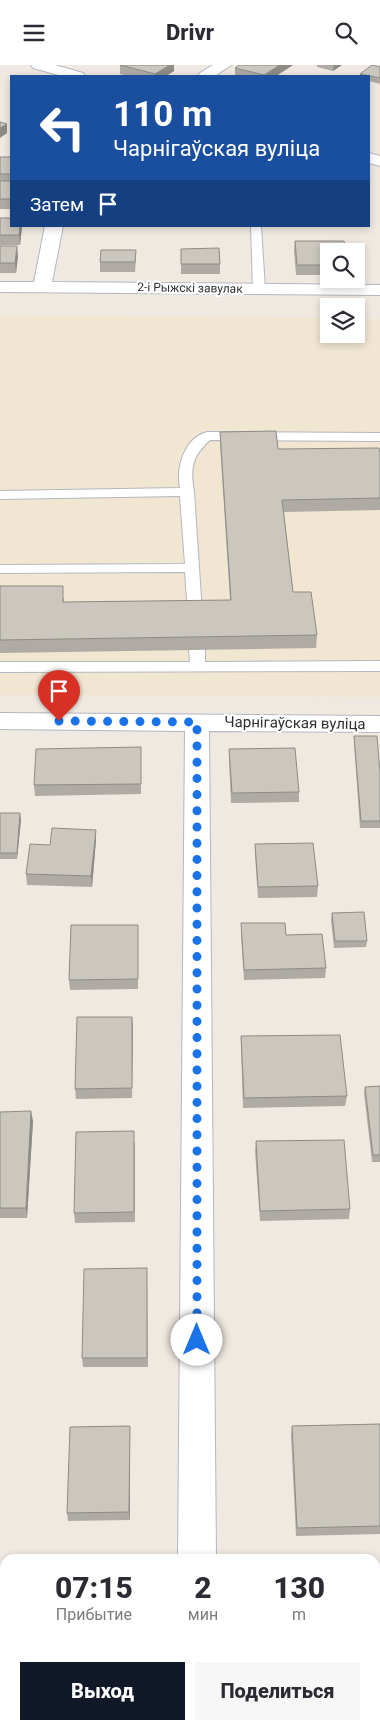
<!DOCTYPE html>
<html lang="ru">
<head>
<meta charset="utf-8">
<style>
	:root { --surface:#fff; --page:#f7f7f7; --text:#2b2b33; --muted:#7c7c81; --accent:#111827 }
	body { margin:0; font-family:Roboto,sans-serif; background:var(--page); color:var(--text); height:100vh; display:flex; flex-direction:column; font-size:19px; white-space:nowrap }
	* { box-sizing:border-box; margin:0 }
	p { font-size:16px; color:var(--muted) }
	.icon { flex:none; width:28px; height:28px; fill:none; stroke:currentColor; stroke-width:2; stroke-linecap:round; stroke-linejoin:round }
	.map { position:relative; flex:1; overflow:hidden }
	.panel { position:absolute; left:0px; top:1489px; width:380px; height:176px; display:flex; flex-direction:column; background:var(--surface); border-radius:15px 15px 0 0; box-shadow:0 2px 8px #0003 }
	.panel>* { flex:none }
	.guide { position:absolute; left:10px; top:10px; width:360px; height:152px; border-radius:0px; box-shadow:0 2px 8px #0003; background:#1a4fa0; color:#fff; overflow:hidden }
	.controls { position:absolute; left:320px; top:178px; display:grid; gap:10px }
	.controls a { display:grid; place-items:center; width:45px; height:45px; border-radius:0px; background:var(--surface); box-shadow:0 2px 8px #0003; font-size:25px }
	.pin { position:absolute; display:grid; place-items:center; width:42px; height:42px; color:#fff; margin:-51px -21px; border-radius:50% 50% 50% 0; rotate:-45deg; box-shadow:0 0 5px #0007 }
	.pin .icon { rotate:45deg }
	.me { position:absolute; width:55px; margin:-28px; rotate:0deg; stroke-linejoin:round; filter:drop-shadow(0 0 4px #0008) }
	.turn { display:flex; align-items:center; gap:18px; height:105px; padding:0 20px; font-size:22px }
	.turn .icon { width:65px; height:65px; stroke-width:2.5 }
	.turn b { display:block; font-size:35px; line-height:42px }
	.then { display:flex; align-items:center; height:48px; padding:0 20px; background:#0003; gap:10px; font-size:19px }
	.eta { display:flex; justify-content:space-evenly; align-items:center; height:85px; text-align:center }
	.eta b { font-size:30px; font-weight:800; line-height:35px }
	.action { display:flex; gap:10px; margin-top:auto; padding:10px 20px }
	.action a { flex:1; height:58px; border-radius:0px; background:var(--accent); color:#fff; font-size:20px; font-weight:800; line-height:58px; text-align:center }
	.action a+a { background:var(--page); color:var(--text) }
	header { display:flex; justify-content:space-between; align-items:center; height:65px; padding:0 20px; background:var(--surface); font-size:22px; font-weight:800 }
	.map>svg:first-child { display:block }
	.education { fill:#f0e6d1 }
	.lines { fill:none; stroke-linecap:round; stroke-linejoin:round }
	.lane-casing { stroke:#b4b7c1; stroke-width:2 }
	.street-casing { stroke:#b4b7c1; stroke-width:2 }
	.lane { fill:#fff; fill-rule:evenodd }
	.street { fill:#fff; fill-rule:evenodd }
	.wall { fill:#afaba4 }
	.shaded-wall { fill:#8e8b86 }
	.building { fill:#cbc7bf; stroke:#8e8b86 }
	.route { stroke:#1a73e8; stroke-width:9; stroke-dasharray:0 16.2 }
	.labels { text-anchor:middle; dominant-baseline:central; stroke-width:4.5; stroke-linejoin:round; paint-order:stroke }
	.far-street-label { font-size:12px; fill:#2e2e2e; stroke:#fff }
	.street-label { font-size:15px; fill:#2e2e2e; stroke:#fff }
</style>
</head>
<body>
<header><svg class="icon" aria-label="menu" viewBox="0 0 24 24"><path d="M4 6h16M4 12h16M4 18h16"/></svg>Drivr<svg class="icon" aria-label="search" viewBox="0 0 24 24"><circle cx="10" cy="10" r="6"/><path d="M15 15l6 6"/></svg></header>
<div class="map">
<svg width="380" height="1664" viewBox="0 0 380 1664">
	<rect width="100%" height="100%" fill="#efe9e1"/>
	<!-- education -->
	<path class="education" d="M0 250 329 253V269H356V254H380V632L0 630Z"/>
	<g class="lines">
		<!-- lane casing -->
		<g class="lane-casing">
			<path id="lane" d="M251 161H261L265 224 259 227 253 224Z
				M207 367 380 368V376L210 375C192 391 190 403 194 427L202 548 200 551H190L188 548 185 507 0 508V500L185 499 180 431 0 434V426L180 423C176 403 184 373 207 367Z
				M197 580 202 582 205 585V597L380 596V606L0 607V597H190L189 585 192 582Z"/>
		</g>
		<!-- street casing -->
		<g class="street-casing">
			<path id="street" d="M31 0H55L83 8 85 11H62L33 3Z
				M213 0H231L215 11H198L200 8Z
				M369 88 380 91V101L369 98Z
				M45 161H63L52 217 380 220V230L0 227V217H34Z
				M0 648 380 651V667L209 666 216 1494H178L185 666 0 664Z
				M380 1527V1565L375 1566V1528Z
				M0 1532H5V1570H0Z
				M285 1660H325L326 1664H286Z"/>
		</g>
		<!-- lane -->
		<use href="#lane" class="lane"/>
		<!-- street -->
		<use href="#street" class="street"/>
	</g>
	<!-- wall -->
	<path class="wall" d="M120 0 174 6 166 11H129L120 9Z
		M239 0H293L276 11H235V3Z
		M317 0H342L333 6 317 2Z
		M380 2V19L369 16V11H360V9Z
		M0 92H11V144H0Z
		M0 153 11 161H22L20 180H0Z
		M295 176 329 186V210H296L294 186Z
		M0 181 18 191 16 208H0Z
		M181 184 220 199V209H181Z
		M136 194 135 207H100V197Z
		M220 367 278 384 380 387V445L284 447 293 527 317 570 316 583 0 588V521L64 533V537L230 535 220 379Z
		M354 671 380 707V763H360L354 678Z
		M229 684 299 727V737L231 738 229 695Z
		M141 693V729L35 731 34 720Z
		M0 748 21 755 17 794H0Z
		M96 765V775L92 822 27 820 26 809 50 780Z
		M255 779 318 821 317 832 258 833 255 789Z
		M332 848 367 876 366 882 334 883 331 855Z
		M241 858 286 870 326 903 325 913 244 915 241 869Z
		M138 860V924L70 925 69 915Z
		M132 952V1033L76 1034 75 1024Z
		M241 971 347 1031 345 1041 243 1043 241 982Z
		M380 1021V1097H372L364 1028 365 1022Z
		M0 1047 33 1056 27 1153H0Z
		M256 1076 350 1144 349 1154 260 1156 255 1086Z
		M135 1077V1157L75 1158 74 1148Z
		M147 1203 148 1302H83L82 1293Z
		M380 1359V1469L296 1471 291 1370 292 1361Z
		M130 1370V1455L68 1456 67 1448Z
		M375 1603 380 1664H375Z"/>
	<!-- shaded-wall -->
	<path class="shaded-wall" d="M170 0H174V6L166 11H155V9Z
		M280 0H293L276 11H264Z
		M334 0H342L333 6 334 1Z
		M7 59V68L0 73V63Z
		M20 161H22V163L20 180 19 170Z
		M17 181 18 191 16 208 15 198Z
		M20 748 21 755 17 794V788Z
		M96 765V775L92 822 91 811Z
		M132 952 133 962 132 1033Z
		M31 1046 33 1056 27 1153 26 1143Z
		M130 1361V1455L129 1447Z"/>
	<!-- building -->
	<path class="building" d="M120 0H170L155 9Z
		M239 0H280L264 10 235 3Z
		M372 0 380 2V13L360 9Z
		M0 57 7 59 0 63Z
		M0 92H11V109H0Z
		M0 116H11V134H0Z
		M0 153H11V161H20L19 170H0Z
		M295 176H344L346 186H329V200H297Z
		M0 181H17L15 198H0Z
		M219 183 220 199H181V184Z
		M101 185H136L135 197H100Z
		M276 366 278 384 379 383 380 387V433L282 435 293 527H311L317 570 0 575V521H63V537L231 535 220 367Z
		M354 671H377L380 707V756H361Z
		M141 682V719L34 720 36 684Z
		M295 683 299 727 232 728 229 684Z
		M0 748H20L17 788H0Z
		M52 763 96 765 91 811 26 809 30 779 50 780Z
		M313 778 318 821 258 822 255 779Z
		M364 847 367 876H335L332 848Z
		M241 858H285L286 870 322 869 326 903 244 905Z
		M71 860H138V914L69 915Z
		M77 952H132V1023L75 1024Z
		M340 970 347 1031 244 1033 241 971Z
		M380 1021V1090H373L365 1022Z
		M31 1046 26 1143H0V1047Z
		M134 1066V1147L74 1148 76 1067Z
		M344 1075 350 1144 260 1146 256 1076Z
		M147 1203V1293H82L84 1204Z
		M380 1359V1461L297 1463 292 1361Z
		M130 1361 129 1447 67 1448 70 1362Z
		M375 1603H380V1664H378Z"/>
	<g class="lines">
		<!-- route -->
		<path class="route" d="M59 656 197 657V1275"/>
	</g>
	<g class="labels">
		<!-- far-street labels -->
		<g class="far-street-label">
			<text transform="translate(190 223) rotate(1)">2-і Рыжскі завулак</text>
		</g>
		<!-- street labels -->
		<g class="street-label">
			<text transform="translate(295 658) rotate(1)">Чарнігаўская вуліца</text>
		</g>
	</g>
</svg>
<div class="controls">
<a><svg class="icon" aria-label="search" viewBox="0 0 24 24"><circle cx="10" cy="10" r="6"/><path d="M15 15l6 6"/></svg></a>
<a><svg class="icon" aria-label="layers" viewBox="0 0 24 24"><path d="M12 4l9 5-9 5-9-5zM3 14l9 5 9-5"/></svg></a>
</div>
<div class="pin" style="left:59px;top:656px;background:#d93025"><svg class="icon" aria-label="arrive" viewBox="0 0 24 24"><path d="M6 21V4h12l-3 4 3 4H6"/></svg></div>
<svg class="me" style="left:197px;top:1275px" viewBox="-20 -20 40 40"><circle r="19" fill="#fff"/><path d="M0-13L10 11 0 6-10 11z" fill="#1a73e8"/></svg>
<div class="guide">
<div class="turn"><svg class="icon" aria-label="left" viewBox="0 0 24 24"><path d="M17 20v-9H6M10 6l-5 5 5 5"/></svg><div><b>110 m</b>Чарнігаўская вуліца</div></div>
<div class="then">Затем<svg class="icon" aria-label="arrive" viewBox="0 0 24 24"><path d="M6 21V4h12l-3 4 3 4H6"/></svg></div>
</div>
<section class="panel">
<div class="eta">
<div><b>07:15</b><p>Прибытие</p></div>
<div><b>2</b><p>мин</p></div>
<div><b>130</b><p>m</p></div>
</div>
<div class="action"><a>Выход</a><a>Поделиться</a></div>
</section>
</div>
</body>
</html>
